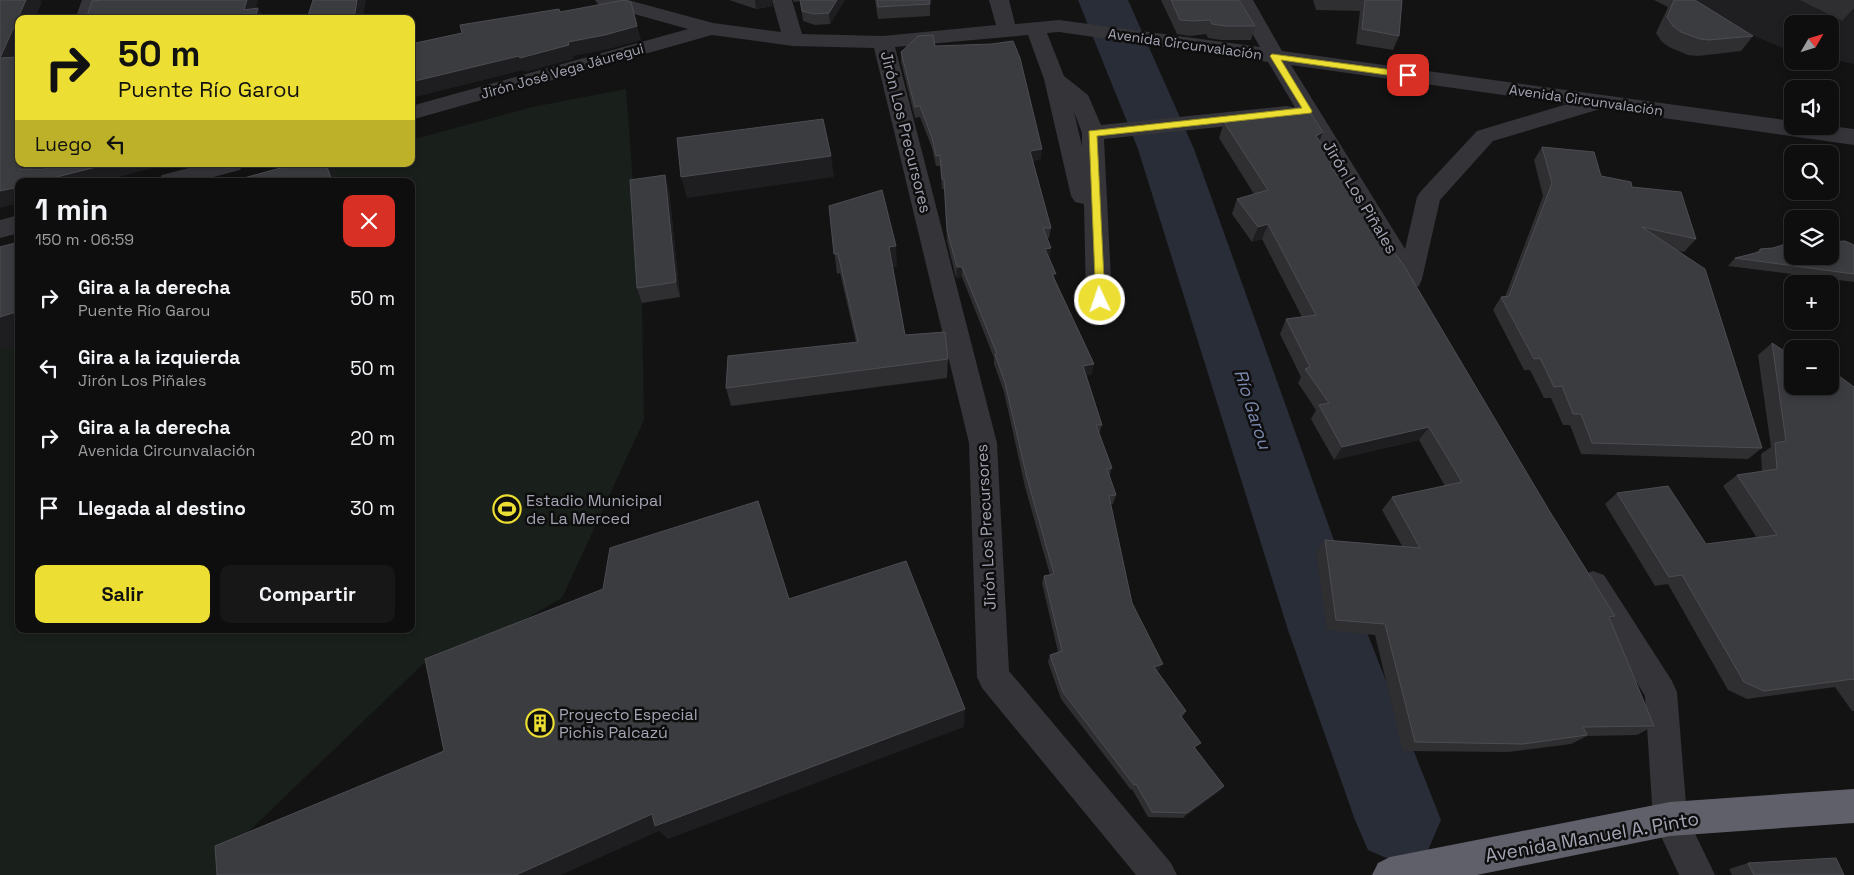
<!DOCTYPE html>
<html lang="es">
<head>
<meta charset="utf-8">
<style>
	:root { --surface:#0e0e0f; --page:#171718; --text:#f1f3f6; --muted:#9b9c9e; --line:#2e2e2f; --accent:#ecde32 }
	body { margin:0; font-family:"Space Grotesk",sans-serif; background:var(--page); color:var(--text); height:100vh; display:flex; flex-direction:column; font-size:19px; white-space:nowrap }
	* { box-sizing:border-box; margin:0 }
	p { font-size:16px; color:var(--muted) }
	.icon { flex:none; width:28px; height:28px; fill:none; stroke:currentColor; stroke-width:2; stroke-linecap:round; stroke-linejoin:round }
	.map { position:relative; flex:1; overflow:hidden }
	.sheet { position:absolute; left:15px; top:178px; width:400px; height:455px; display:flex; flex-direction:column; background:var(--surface); border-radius:10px; box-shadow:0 2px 8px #0003,0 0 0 1px var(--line) }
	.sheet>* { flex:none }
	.hud { position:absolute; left:15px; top:15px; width:400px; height:152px; border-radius:10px; box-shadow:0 2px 8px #0003,0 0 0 1px var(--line); background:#ecde32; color:#111; overflow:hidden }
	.needle { width:32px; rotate:51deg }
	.buttons { position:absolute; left:1784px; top:15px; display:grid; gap:10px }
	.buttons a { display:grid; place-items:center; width:55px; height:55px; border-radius:10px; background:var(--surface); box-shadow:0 2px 8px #0003,0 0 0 1px var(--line); font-size:25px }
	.pin { position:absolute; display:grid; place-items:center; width:42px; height:42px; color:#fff; margin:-21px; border-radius:10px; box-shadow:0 2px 8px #0006 }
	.me { position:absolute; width:55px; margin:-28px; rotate:357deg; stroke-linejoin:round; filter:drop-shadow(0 0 4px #0008) }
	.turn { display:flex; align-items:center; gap:18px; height:105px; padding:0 20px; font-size:22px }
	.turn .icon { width:65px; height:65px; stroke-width:2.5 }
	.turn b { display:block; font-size:35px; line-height:42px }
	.then { display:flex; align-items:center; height:48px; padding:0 20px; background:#0003; gap:10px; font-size:19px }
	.round { display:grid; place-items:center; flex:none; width:52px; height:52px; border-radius:10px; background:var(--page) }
	.overview { display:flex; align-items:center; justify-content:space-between; height:85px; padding:0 20px }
	h1 { font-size:30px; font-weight:700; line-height:38px }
	.primary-button { display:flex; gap:10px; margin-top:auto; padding:10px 20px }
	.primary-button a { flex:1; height:58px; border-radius:10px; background:var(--accent); color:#111; font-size:20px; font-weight:700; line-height:58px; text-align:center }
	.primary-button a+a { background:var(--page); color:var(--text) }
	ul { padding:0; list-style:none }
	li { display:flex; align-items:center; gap:15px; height:70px; padding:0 20px }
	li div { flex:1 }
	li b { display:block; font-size:19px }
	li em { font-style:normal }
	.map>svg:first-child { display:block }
	.built { fill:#1f1f21 }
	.green { fill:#191f1b }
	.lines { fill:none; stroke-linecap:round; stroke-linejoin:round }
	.river { fill:#292d37; fill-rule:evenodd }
	.minor { fill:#343439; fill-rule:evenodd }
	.highway { fill:#60606a; fill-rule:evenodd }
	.wall { fill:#2f2f32 }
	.shaded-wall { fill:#1e1e20 }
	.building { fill:#3b3c40; stroke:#4c4c52 }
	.route { fill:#ecde32; stroke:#999020 }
	.labels { text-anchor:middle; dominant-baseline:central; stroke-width:5; stroke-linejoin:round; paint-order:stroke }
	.far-street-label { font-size:14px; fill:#a4a5b4; stroke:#0e0e0f }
	.street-label { font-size:16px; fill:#a4a5b4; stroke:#0e0e0f }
	.poi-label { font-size:16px; fill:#a4a5b4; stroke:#0e0e0f; text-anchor:start }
	.water-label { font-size:18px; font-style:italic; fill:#7c8aaf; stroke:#0e0e0f }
	.near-street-label { font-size:19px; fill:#a4a5b4; stroke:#0e0e0f }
</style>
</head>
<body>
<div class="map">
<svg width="1854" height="875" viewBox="0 0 1854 875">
	<rect width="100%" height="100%" fill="#131314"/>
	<!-- built -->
	<path class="built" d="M1669 0H1854V64L1830 59V24H1792V52Z"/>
	<!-- green -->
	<path class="green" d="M626 89 642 303 644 420 562 598 460 657 425 662 219 860 222 875H0V252L19 247V629H411V181H259L323 164H411V140L532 107Z"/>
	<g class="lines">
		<!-- river -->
		<path class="river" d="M1078 0H1128L1194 149 1366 630 1441 820 1428 850 1398 863 1368 850 1355 820 1288 630 1138 149Z"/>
		<!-- minor -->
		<path class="minor" d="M82 0H102L95 19H75Z
			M595 0H628L713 23 781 32 772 0H792L802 34 883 36 996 25 989 0H1009L1015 24 1059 20 1260 47 1233 0H1253L1282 51 1792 121V126H1830L1854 129V145L1600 109 1493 141 1440 200 1422 279 1419 286 1410 288 1401 286 1268 62 1059 32 1047 33 1064 76 1088 95 1101 125 1287 106 1295 108 1298 113 1295 118 1287 120 1104 139 1112 300 1108 307 1099 310 1090 307 1086 300 1084 204 1075 202 1071 196 1044 79 1028 35 895 47 997 443 1009 671 1171 863 1177 875H1136L982 688 977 677 969 443 874 48 793 46 712 35 411 120V106L688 29 598 4ZM1291 65 1567 104 1477 131 1421 191 1417 197 1405 249ZM1074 112 1082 133V146Z
			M204 164H243L240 170 198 181H158L162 175Z
			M19 215V233L0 238V220Z
			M1593 571 1604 575 1672 681 1677 692 1687 817 1715 875H1679L1653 819 1645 696 1578 585 1582 575Z"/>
		<!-- highway -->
		<path class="highway" d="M1854 789V823L1670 836 1477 875H1372L1378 863 1390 857 1670 802Z"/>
	</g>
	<!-- wall -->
	<path class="wall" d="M729 0H771L772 6 756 9Z
		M793 0H845L830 24 815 25 803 21 800 1 794 2Z
		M875 0H930V16L878 19Z
		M1161 0H1239L1255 26 1251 40H1221L1208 38 1206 34 1190 36 1177 34Z
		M1313 0H1402L1399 36 1393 50 1356 44 1360 11 1316 10Z
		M1654 0H1695L1753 36 1741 51 1698 56 1688 55 1669 47 1662 42 1656 33 1668 7Z
		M1800 0H1854V16L1842 21Z
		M935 46 1041 159 1033 161 1051 228 1049 238H1047L1050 258H1049L1055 280 1092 374 1086 375 1102 425 1099 434 1112 468 1109 476 1116 495 1113 504H1110L1132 603 1159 670 1157 671 1186 711 1182 718 1196 749 1224 786 1220 791 1183 818 1148 817 1132 789 1131 790 1061 699 1048 662 1050 655 1058 652 1042 583 1044 576 1050 575 1025 487 1004 392 994 364V358L962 277 956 278 947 241 944 189H942L940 166H936L932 148 920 117 915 118 901 62V52Z
		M1224 122 1320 141 1333 170 1615 616 1610 620 1654 726 1637 735 1587 736 1571 744 1509 752 1403 751 1375 635 1327 630 1316 552 1325 540 1402 546 1382 510 1392 497 1445 486 1419 440 1334 460 1311 419 1316 410 1298 383 1301 377 1280 334 1286 319 1302 317 1262 239 1252 242 1232 214 1237 199 1254 194 1219 138Z
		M1542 147 1601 176 1632 187 1696 239 1684 252 1676 250 1762 448 1748 459 1581 454 1570 425H1563L1551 398H1544L1530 370H1524L1493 310 1501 297H1505L1543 196 1534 160Z
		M669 190 680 297 642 303 637 288Z
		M829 206 897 266 893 267 905 335 948 359 947 378 731 406 726 388 856 342 840 273 837 274Z
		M1854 245V282L1728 266 1735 258 1756 252 1760 249Z
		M1772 343 1792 386 1854 387V711H1852L1835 687 1747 699 1728 690 1668 584 1655 586 1605 504 1617 493 1706 544 1757 538 1723 486 1737 475 1762 472 1761 454 1771 447 1758 355Z
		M1748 863 1844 875H1732L1729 869Z"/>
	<!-- shaded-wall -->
	<path class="shaded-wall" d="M26 0H40L42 2 35 19H19V57L0 58Z
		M247 0H258L254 19 244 10Z
		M357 0H366L363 19H354Z
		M755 0H771L772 6 756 9Z
		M837 0H845L830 24 829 13Z
		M631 2 641 40 609 49 573 56 568 42Z
		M258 8 265 19H255Z
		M1854 8V16L1842 21Z
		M569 45 574 59 525 72 524 70 411 98V82L519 56Z
		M1323 132 1317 148 1316 136Z
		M1042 149 1041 159 1029 161 1030 151Z
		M831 156 834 177 687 198 681 177Z
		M20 164H33V181L20 169Z
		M108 164H169L103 181H41Z
		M326 164H329L340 181H332Z
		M1336 164 1329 180 1330 166Z
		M665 175 669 190 680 297 676 282Z
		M19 187V203L0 208V191Z
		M1268 224 1262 239 1252 242 1258 227Z
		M896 246 897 266 890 267 889 247Z
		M1051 248 1050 258 1043 259 1045 249Z
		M957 267H962V277L956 278Z
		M19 311V345L0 351V317Z
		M1094 364 1092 374 1081 376 1083 366Z
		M1429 427 1419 440 1334 460 1342 447Z
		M1163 664 1159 670 1150 674 1154 667Z
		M965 709 964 727 668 839 659 831 561 875H516L652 814Z
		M1224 786 1220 791 1183 818 1187 813Z"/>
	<!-- building -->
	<path class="building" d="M0 0H26L0 58 19 57V164H20V169H45V164H108L41 181H19V187L0 191Z
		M102 0H247L244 10 258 8 255 19H86L92 1Z
		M313 0H357L354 19H307Z
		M624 0 631 2 637 26 605 35 568 42 569 45 520 58 519 56 411 82V44L462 33 460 25 559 9 560 12Z
		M800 0H837L829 13 814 14 802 11Z
		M877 0H930V4L878 7Z
		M1171 0H1239L1255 26H1225L1212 24 1210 20 1193 21 1180 20Z
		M1365 0H1402L1399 36 1362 29Z
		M1674 0H1695L1753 36 1709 40 1700 39 1681 32 1673 26 1667 17Z
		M933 35 935 46 992 44 1013 41 1020 58 1042 149 1030 151 1051 228H1043L1051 248 1045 249 1056 274H1052L1094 364 1083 366 1102 425H1096L1112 468 1107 469 1116 495 1109 496 1132 603 1163 664 1154 667 1186 711 1180 715 1201 743 1194 747 1224 786 1187 813 1152 812 1136 784 1134 785 1063 692 1050 655 1062 651 1044 576 1054 574 1027 478 1005 383 995 354H997L962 267H957L947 230 944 179H942L940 155 936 156 932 138 920 106 915 107 901 52 918 36Z
		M1306 106 1323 132 1316 136 1336 164 1330 166 1403 264 1550 512 1615 616 1609 617 1654 726 1583 727 1587 735 1523 744 1415 742 1385 624 1336 620 1325 540 1420 548 1392 497 1462 482 1429 427 1342 447 1319 405 1329 403 1305 369 1310 367 1286 319 1316 315 1268 224 1258 227 1237 199 1268 190 1224 122Z
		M823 119 831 156 681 177 677 138Z
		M1542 147 1594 152 1601 176 1631 182 1632 187 1681 192 1696 239 1642 227 1705 269 1762 448 1592 443 1581 414H1573L1562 386 1554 387 1540 358 1534 359 1501 297 1509 296 1552 183Z
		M295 164H326L332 181H233Z
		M665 175 676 282 637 288 630 180Z
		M882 190 896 246 889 247 905 335 945 332 948 359 726 388 728 356 858 342 838 254H834L829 206Z
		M1845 241 1854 245V274L1735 258 1760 252V249L1773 248 1792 242V256H1830V242Z
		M19 242V311L0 317V247Z
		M1772 343 1792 356V386H1830V377L1835 373 1854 387V680L1853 679 1764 691 1744 682 1682 575 1669 577 1617 493 1668 486 1706 544 1777 535 1737 475 1777 469 1775 443 1786 441Z
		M758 501 789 599 906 561 965 709 655 826 652 814 516 875H217L215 846 444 751 425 659 603 589 610 548Z
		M1836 858 1844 875H1754L1748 863Z"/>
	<!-- route -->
	<path class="route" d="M1272 54 1408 72 1413 75 1408 78 1281 60 1312 111 1311 113 1097 136 1105 300 1103 303H1096L1089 131 1302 108 1270 56Z"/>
	<!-- icons -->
	<defs>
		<g id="stadium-ring" transform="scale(1.4375)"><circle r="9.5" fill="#0e0e0f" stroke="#ecde32" stroke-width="1.5"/><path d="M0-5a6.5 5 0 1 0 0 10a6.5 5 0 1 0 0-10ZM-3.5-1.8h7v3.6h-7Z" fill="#ecde32"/></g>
		<g id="building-ring" transform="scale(1.4375)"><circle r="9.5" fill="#0e0e0f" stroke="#ecde32" stroke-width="1.5"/><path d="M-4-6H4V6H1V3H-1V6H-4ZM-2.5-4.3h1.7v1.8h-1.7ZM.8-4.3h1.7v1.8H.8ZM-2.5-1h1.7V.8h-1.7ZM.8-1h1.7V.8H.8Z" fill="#ecde32"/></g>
	</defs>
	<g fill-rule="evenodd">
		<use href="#stadium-ring" x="507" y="509"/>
		<use href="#building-ring" x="540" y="723"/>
	</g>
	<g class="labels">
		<!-- far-street labels -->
		<g class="far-street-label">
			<text transform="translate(1185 44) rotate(8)">Avenida Circunvalación</text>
			<text transform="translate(562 71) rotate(-16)">Jirón José Vega Jáuregui</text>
			<text transform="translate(1586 100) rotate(8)">Avenida Circunvalación</text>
		</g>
		<!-- street labels -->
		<g class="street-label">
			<text transform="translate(906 132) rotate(76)">Jirón Los Precursores</text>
			<text transform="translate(1360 197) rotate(59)">Jirón Los Piñales</text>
			<text transform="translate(986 527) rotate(-93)">Jirón Los Precursores</text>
		</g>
		<!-- poi labels -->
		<g class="poi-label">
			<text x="526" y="500">Estadio Municipal<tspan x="526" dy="18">de La Merced</tspan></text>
			<text x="559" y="714">Proyecto Especial<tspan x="559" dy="18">Pichis Palcazú</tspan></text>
		</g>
		<!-- water labels -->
		<g class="water-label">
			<text transform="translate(1253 409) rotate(72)">Río Garou</text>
		</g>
		<!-- near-street labels -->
		<g class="near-street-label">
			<text transform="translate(1592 837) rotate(-10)">Avenida Manuel A. Pinto</text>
		</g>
	</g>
</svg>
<div class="buttons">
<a><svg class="needle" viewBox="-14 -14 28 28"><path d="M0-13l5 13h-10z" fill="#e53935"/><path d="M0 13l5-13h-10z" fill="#9b9c9e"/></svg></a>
<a><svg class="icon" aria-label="sound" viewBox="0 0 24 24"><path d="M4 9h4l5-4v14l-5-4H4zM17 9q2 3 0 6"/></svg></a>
<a><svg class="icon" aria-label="search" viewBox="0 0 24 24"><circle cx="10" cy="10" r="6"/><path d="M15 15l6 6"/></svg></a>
<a><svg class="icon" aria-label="layers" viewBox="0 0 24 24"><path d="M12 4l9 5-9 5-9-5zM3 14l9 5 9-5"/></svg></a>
<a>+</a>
<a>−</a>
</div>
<div class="pin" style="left:1408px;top:75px;background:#d93025"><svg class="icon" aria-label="arrive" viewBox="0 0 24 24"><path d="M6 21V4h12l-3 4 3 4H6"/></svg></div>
<svg class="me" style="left:1100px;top:300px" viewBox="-20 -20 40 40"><circle r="17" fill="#ecde32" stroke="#fff" stroke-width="3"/><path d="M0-11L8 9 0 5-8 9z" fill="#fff"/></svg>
<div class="hud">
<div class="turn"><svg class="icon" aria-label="right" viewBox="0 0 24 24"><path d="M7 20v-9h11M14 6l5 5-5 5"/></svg><div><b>50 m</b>Puente Río Garou</div></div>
<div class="then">Luego<svg class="icon" aria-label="left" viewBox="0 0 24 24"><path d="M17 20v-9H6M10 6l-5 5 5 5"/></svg></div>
</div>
<section class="sheet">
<div class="overview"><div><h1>1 min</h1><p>150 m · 06:59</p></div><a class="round" style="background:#d93025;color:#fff"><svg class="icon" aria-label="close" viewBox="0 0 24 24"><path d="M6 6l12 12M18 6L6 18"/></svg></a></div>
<ul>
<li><svg class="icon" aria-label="right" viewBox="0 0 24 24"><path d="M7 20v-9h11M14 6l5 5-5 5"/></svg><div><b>Gira a la derecha</b><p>Puente Río Garou</p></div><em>50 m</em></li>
<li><svg class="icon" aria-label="left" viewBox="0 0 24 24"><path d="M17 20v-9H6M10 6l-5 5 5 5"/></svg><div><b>Gira a la izquierda</b><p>Jirón Los Piñales</p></div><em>50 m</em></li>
<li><svg class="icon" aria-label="right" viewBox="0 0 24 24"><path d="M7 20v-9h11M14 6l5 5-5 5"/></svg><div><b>Gira a la derecha</b><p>Avenida Circunvalación</p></div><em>20 m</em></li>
<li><svg class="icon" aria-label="arrive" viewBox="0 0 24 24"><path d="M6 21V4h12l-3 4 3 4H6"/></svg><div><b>Llegada al destino</b></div><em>30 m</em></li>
</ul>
<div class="primary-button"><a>Salir</a><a>Compartir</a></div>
</section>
</div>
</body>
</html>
